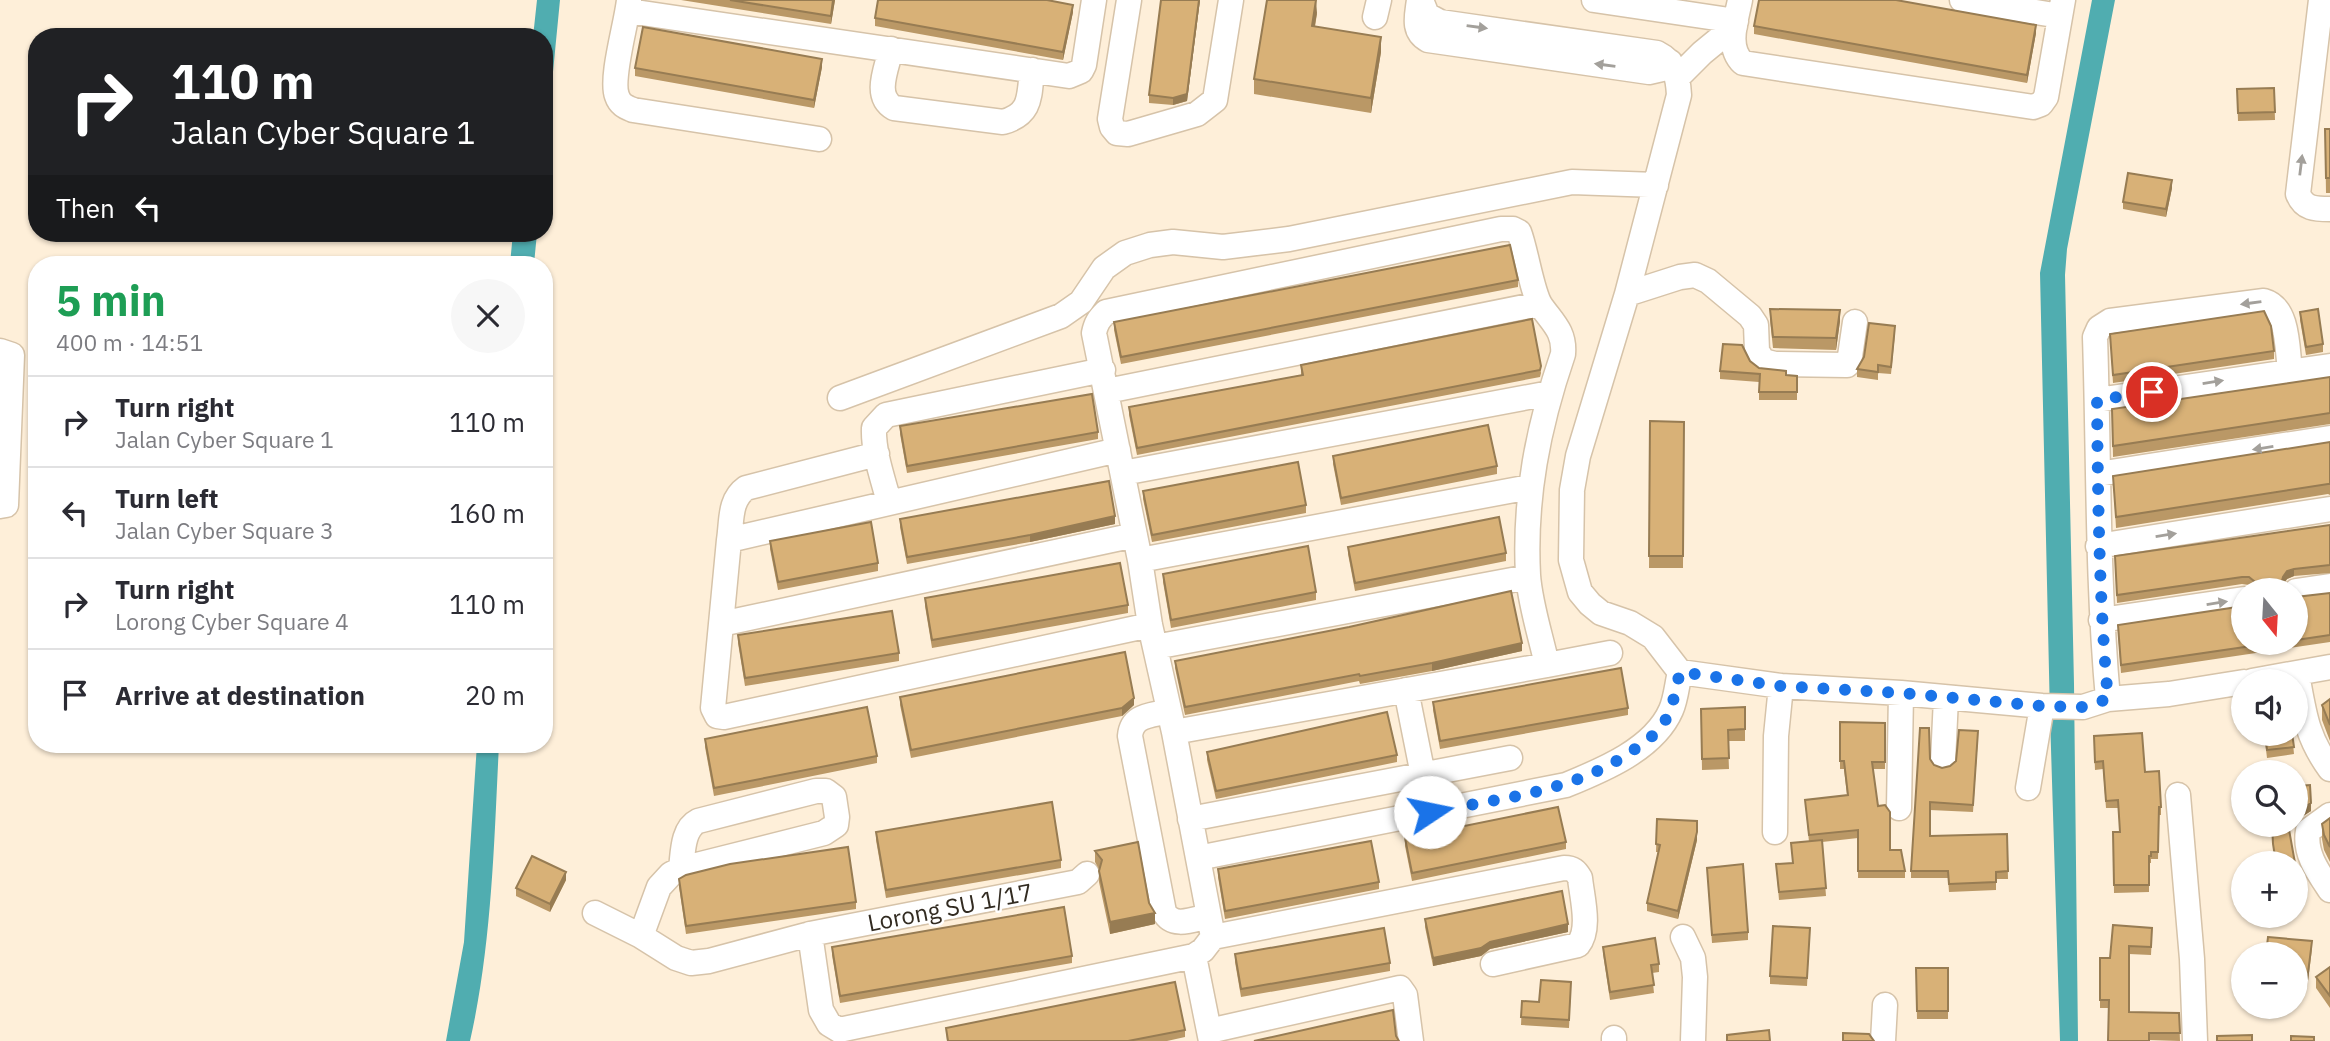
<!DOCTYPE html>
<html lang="en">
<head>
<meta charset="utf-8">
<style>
	:root { --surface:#fff; --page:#f7f7f7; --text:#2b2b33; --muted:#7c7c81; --line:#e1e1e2 }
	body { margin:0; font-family:"IBM Plex Sans",sans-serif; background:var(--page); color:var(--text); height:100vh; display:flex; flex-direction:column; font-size:26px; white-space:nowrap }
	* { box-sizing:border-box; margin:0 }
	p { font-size:23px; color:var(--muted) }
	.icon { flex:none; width:38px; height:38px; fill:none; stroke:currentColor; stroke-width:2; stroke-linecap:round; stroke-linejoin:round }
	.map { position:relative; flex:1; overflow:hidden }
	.side { position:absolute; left:28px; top:256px; width:525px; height:497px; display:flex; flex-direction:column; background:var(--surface); border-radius:28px; box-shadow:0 2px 5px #0004 }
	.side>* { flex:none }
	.guide { position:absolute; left:28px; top:28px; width:525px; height:214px; border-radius:28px; box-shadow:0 2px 5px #0004; background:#202124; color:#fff; overflow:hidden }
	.needle { width:46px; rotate:162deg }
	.buttons { position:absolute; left:2231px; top:578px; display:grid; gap:14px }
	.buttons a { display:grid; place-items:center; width:77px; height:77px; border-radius:50%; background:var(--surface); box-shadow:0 2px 5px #0004; font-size:35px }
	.pin { position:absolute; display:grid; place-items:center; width:60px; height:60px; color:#fff; margin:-30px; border:4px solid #fff; border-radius:50%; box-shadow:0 2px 7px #0007 }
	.me { position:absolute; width:77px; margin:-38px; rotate:79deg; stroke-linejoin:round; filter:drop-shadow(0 0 5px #0008) }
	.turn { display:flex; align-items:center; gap:24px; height:147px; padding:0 28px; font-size:32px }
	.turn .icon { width:91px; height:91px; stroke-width:2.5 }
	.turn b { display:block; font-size:49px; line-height:60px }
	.then { display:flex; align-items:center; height:66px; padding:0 28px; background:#0003; gap:14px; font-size:26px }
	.round { display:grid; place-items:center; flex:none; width:74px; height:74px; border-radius:37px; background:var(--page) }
	.head { display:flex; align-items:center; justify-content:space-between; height:119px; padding:0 28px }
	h1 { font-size:42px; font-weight:700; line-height:52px; color:#1e9e55 }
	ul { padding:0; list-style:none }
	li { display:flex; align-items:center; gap:21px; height:91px; padding:0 28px; border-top:2px solid var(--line) }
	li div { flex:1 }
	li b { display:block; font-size:26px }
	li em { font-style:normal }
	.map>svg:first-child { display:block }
	.water { fill:#50adb0 }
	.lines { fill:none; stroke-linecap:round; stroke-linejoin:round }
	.minor-casing { stroke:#d6c3a9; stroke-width:27 }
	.minor { stroke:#fff; stroke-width:24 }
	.wall { fill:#ba9866 }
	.shaded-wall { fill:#977c53 }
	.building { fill:#d8b177; stroke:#977c53; stroke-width:2 }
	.oneway { fill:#a3a09b }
	.route { stroke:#1a73e8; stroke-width:12; stroke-dasharray:0 21.6 }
	.labels { text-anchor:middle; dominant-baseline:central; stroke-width:5; stroke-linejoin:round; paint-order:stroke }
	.street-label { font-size:24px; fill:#322b21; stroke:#fff }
</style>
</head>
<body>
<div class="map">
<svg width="2330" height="1041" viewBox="0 0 2330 1041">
	<rect width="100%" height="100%" fill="#feefd9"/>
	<!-- water -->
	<path class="water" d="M537 0H560L544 164V37H533Z
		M2092 0H2115L2067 249 2065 275 2074 684 2078 1041H2060L2050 716 2040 273Z
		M513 233H537L534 264H510Z
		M477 744H499C494 843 492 944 470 1041H446L464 942Z"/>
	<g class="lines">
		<!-- minor casing -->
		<g class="minor-casing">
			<path id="minor" d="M629 0C627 22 610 78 617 96 620 105 626 107 633 110L819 139
				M1129 0 1110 119 1112 127 1117 133 1128 134 1197 114 1215 100 1231 0
				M1419 0C1417 16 1412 31 1428 40L1649 72 1662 69 1670 62
				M1421 0 1427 15 1440 22 1657 53C1675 62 1678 76 1679 95L1627 294 1578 456 1572 490 1571 560 1580 592 1590 604 1601 613 1630 623 1653 637 1680 672
				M1594 0 1736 21
				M1740 0C1736 21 1726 47 1743 63L2033 107 2041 104 2046 97 2063 0
				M1962 0 2060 16
				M2321 0 2298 194C2304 209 2315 209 2330 209
				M628 11 1069 76 1081 71 1084 65 1094 0
				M1375 17 1379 0
				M891 49C887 68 873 96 894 108L1003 122C1032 114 1029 96 1032 70
				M1678 77 1702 53 1735 26
				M1627 294 1680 277 1695 275 1708 281 1750 316 1756 325 1757 351 1763 361 1775 364 1847 365 1849 363 1855 322
				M0 351 12 355 6 505 0 506
				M1107 391 1539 304
				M840 398 1061 316 1081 302 1104 268 1125 253 1150 245 1173 242 1223 247 1289 239 1572 182 1656 185
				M2097 400 2330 366
				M1118 450 729 540 713 708 717 716 724 717 1150 625
				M1123 473 1550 393
				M2098 474 2330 438
				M889 502C883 479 873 452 874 428L886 415 1103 370
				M729 540C732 521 729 500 746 488L877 454
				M2098 546 2330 509
				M1140 560 1530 487
				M2296 591 2330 586
				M2101 620 2244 599
				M721 624 1135 535
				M1155 647 1528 577
				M1547 665 1610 653
				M1680 672 1781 686 1901 693 2042 706 2083 707 2108 699 2169 694 2244 682
				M2297 674C2304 712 2306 736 2330 769
				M2252 681 2330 667
				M1406 690 1423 775
				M2108 699C2097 578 2099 458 2095 337L2099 328 2110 321 2264 301C2289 308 2287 349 2290 371
				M1169 711C1152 716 1132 714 1130 736L1164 912C1173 929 1194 919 1209 916
				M1943 761 1946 698
				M2028 788 2042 706
				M2178 795 2192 959 2195 1041
				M1899 808 1901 693
				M2330 815 2308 831C2304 853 2318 872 2330 890
				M1190 819 1510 758
				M1775 832 1776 736 1781 686
				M1198 858 1566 785C1603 770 1654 749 1671 710 1676 699 1677 684 1680 672
				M681 869C683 854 682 829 698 821L816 791H826L834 797 837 817 836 825 824 833 681 869 671 874 659 887 641 936 676 958 691 963 709 961 810 934 1078 882 1087 874
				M595 913 641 936
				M810 934 821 1010 829 1024 839 1030 1194 956 1203 950 1213 937 1174 732 1150 625 1140 560 1094 333C1096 323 1099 319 1106 312L1501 229H1513L1519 232C1526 250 1532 293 1541 306 1553 323 1565 332 1563 354 1538 427 1524 498 1528 575 1530 604 1541 637 1547 665L1174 732
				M1213 937 1564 868C1573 868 1576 871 1580 878 1582 898 1591 929 1578 945L1493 964
				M1683 937 1693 958 1695 977 1693 1041
				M1194 956 1211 1041
				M1209 1031 1400 988 1405 995 1411 1041
				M1614 1038V1041
				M1883 1041 1885 1005"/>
		</g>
		<!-- minor -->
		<use href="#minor" class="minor"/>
	</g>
	<!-- wall -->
	<path class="wall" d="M681 0H835L831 24Z
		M1161 0H1200L1187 101 1173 105 1149 103V95Z
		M1073 12 1063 60 875 26V18Z
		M1317 13 1315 27 1381 52 1371 113 1254 94V79Z
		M1754 26 2036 33 2027 83 1754 34Z
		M822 67 814 108 635 76V68Z
		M2274 88 2275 120 2238 121 2237 89Z
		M2325 129H2330V193H2326Z
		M2172 188 2166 217 2123 209V202Z
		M1518 280V287L1121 364 1114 330V322Z
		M1770 309 1840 321 1836 350 1773 348 1770 320Z
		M2300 312 2323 344V352L2306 355 2300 320Z
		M1532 319 1541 373 1540 377 1137 455 1129 415V407L1301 375V365Z
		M1895 334 1891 374 1878 373V380L1857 377V369Z
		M2110 334 2274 351V359L2113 383Z
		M1750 361 1759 368 1786 375 1797 376V400H1759V382L1720 379V371Z
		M2330 377V424L2113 457 2112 409Z
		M1650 421 1684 422 1683 568H1649Z
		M900 426 1098 432V439L907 473 900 434Z
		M2330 442V495L2328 494 2116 528 2113 476Z
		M1333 456 1497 466V474L1341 505 1333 464Z
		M1143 491 1306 505V513L1152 542 1143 499Z
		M900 519 1115 524 1030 542 907 564 900 527Z
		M2330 525V573L2294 576 2287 579 2283 585V590H2255L2249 585 2242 584 2117 603 2115 556Z
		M770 541 878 563V571L778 590 770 549Z
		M1348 547 1506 553V561L1355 591 1348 554Z
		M1163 574 1316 592V600L1171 628 1163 582Z
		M2330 593V642L2121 673 2118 633 2244 642H2296V597Z
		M925 598 1128 605V613L932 648 925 606Z
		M738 635 899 653V661L745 686 738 643Z
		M1522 651 1432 671 1360 684 1359 681 1185 715 1175 668V661Z
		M900 697 1134 705 1122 716 911 758 900 705Z
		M2330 699V741L2322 720V705Z
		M1433 702 1628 708V715L1440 749 1433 710Z
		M1745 707V741H1728L1729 769 1702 770 1701 709Z
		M1840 722 1885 723V769H1873L1878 806 1890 850 1905 871V878H1858V838L1822 842 1826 896 1779 900 1776 864 1793 863 1791 843 1809 842 1805 800 1847 795 1844 769H1840Z
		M2264 733H2292L2294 754 2267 758Z
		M1978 738 1973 812 1930 810V836L2007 834 2008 879H1996V890L1949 892 1948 878H1911V871L1930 759 1934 765 1942 768 1950 766Z
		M705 739 877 756V763L714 796 705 747Z
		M2094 744 2145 772 2161 807V815H2159L2158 859H2151V863H2149V892L2114 893 2113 832H2120L2118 808H2106L2103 769 2095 770Z
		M1207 752 1397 755V762L1216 799 1207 760Z
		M2296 786 2311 811 2300 818 2296 812Z
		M2330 818V862L2324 850 2322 839V824Z
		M1657 819 1697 840 1678 919 1647 911V903L1658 852H1656Z
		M876 832 1061 860V868L886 898 876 840Z
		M1405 838 1566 842V849L1412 881 1405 846Z
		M1095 851 1149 903 1155 924 1110 934 1099 882V869L1095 862Z
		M1707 868 1748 932V940L1712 943Z
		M2296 868 2298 880V888L2296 889Z
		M1218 869 1379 882V889L1225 919 1218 877Z
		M679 879 856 902V909L686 934 679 887Z
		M566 880 550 912 516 896V888Z
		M1425 919 1568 932 1490 949 1481 956 1433 966 1425 927Z
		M2113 925 2152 935 2151 955 2129 954V1012L2179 1013 2180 1041 2149 1040 2109 1008H2100V958H2110Z
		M1810 928 1807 986 1770 984V976Z
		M832 947 1072 956V963L840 1003 832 955Z
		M1603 947 1659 964V972L1652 973 1654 993 1610 1000 1603 954Z
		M2312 949 2307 989 2296 988V954Z
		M1235 954 1390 963V971L1241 997 1235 962Z
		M2330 967V1008L2316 988V977Z
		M1916 968H1948V1019H1917Z
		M1571 989 1569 1028 1521 1025 1522 1001 1539 1002Z
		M946 1028 1185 1030V1037L1167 1041H947Z"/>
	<!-- shaded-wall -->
	<path class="shaded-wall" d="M833 0H835L831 24V16Z
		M1199 0H1200L1187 101 1173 105V98Z
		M1316 0 1317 13 1312 41V26Z
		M1073 5V12L1063 60V52Z
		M2036 25V33L2027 83V75Z
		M1381 37V52L1371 113V98Z
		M822 59V67L814 108V100Z
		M2172 180V188L2166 217V209Z
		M1840 310V321L1836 350V338Z
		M1115 516V524L1030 542V535Z
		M2294 569V576L2287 579 2283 585 2281 590 2283 577 2287 571Z
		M1522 643V651L1432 671V663Z
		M1134 698V705L1122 716V708Z
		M2311 803V811L2300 818V810Z
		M1697 821V840L1678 919V911Z
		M566 872V880L550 912V904Z
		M1155 913V924L1110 934V922Z
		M1568 924V932L1490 949 1481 956 1433 966V958L1490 942Z"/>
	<!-- building -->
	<path class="building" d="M730 0H833L831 16Z
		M878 0H1047L1073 5 1063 52 875 18Z
		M1161 0H1199L1187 94 1173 98 1149 95Z
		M1267 0H1316L1312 26 1381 37 1371 98 1254 79Z
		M1759 0H1896L2036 25 2027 75 1754 26Z
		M643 27 822 59 814 100 635 68Z
		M2274 88 2275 112 2238 113 2237 89Z
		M2325 129H2330V178H2326Z
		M2128 173 2172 180 2166 209 2123 202Z
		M1510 245 1518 280 1121 357 1114 322Z
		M1770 309 1840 310 1836 338 1773 337Z
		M2318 309 2323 344 2306 347 2300 312Z
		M2264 311 2271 326 2274 351 2113 375 2110 334Z
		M1532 319 1541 366 1540 370 1137 448 1129 407 1303 375 1301 365Z
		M1869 323 1895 326 1891 367 1878 365V372L1857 369 1864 357Z
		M1723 344 1742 345 1750 361 1759 368 1786 371V375L1797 376V392H1759L1760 374 1720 371Z
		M2330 377V413L2113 446 2112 409Z
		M1092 394 1098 432 907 466 900 426Z
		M1650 421 1684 422 1683 556H1649Z
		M1488 425 1497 466 1341 498 1333 456Z
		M2330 442V484H2328L2116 517 2113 476Z
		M1298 462 1306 505 1152 535 1143 491Z
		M1109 481 1115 516 1030 535 907 557 900 519Z
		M1499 517 1506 553 1355 583 1348 547Z
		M871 522 878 563 778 582 770 541Z
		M2330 525V565L2294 569 2287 571 2283 577 2281 585 2283 590H2259L2255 582 2249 577H2242L2117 595 2115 556Z
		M1308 546 1316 592 1171 620 1163 574Z
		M1120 563 1128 605 932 640 925 598Z
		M1511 591 1522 643 1432 663 1360 676 1359 674 1185 707 1175 661 1349 627Z
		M2330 593V635L2296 640V597Z
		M2244 606V642H2279L2121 665 2118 625Z
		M892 611 899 653 745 678 738 635Z
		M1125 652 1134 698 1122 708 911 750 900 697Z
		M1621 668 1628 708 1440 741 1433 702Z
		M2330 699V725L2322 705Z
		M867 707 877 756 714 788 705 739Z
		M1745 707V729L1728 730 1729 758 1702 759 1701 709Z
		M1387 712 1397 755 1216 791 1207 752Z
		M1840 722 1885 723V762H1872L1878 806 1885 805 1890 812V850H1901L1905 871H1858V830L1809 835 1805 800 1848 795 1844 761H1840Z
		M1920 728H1929L1930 759 1934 765 1942 768 1950 766 1956 761 1959 730 1978 731 1973 805 1930 802V836L2007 834 2008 871 1996 872V882L1949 884 1948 871H1911Z
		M2142 733 2145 772 2159 771 2161 807H2159L2158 852H2151V856H2149V885H2114L2113 832H2120L2118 800 2106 801 2103 761 2095 762 2094 736Z
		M2265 733H2292L2294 747 2267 750Z
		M2310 785 2311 803 2300 810 2296 804V786Z
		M1052 802 1061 860 886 890 876 832Z
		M1558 807 1566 842 1412 873 1405 838Z
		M2330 818V847L2324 835 2322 824Z
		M1657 819 1697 821V832L1678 911 1647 903 1660 845 1656 844Z
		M2272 824H2288L2295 863H2276L2273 844Z
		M1822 840 1826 888 1779 892 1776 864 1793 863 1791 843Z
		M1371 841 1379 882 1225 911 1218 869Z
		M1138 842 1149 903 1155 913 1110 922 1099 871 1102 860 1095 851Z
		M848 847 856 902 686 926 679 879 686 875 730 864Z
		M532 856 566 872 550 904 516 888Z
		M1743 864 1748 932 1712 935 1707 868Z
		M1562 891 1568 924 1490 942 1481 948 1433 958 1425 919Z
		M1064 907 1072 956 840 996 832 947Z
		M2113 925 2152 928 2151 947 2129 946V1012L2179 1013 2180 1033H2149V1041H2108L2109 1000H2100V958H2110Z
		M1773 926 1810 928 1807 978 1770 976Z
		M1384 928 1390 963 1241 989 1235 954Z
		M2268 937 2312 941 2307 981 2296 980V954H2266Z
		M1655 938 1659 964 1651 965 1654 985 1610 992 1603 947Z
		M2330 967V996L2316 977Z
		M1916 968H1948V1011H1917Z
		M1541 980 1571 982 1569 1020 1521 1017 1522 1001 1539 1002Z
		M1175 982 1185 1030 1128 1041H948L946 1028Z
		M1393 1010 1396 1036 1399 1041H1254Z
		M1769 1030 1770 1041H1727V1035Z
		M1843 1033 1869 1034 1874 1041H1843Z
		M2252 1035V1041H2217V1036Z
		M2291 1036 2314 1037V1041H2291Z"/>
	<!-- one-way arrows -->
	<defs><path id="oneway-solid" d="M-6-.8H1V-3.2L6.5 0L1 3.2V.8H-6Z" transform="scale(1.75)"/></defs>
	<g class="oneway">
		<use href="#oneway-solid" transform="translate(1477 27) rotate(8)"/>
		<use href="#oneway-solid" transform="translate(1605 65) rotate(-172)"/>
		<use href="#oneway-solid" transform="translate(2301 165) rotate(-83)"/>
		<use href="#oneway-solid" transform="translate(2251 303) rotate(172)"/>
		<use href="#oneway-solid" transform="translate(2213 382) rotate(-9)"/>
		<use href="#oneway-solid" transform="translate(2263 448) rotate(171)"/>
		<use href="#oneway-solid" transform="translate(2166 535) rotate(-9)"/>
		<use href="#oneway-solid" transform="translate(2217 603) rotate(-9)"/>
	</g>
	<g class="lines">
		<!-- route -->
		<path class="route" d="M1430 812C1497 799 1568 793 1626 755 1638 747 1651 739 1660 728 1673 712 1675 691 1680 672L1781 686 1901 693 2042 706 2083 707 2108 699C2099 599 2098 500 2097 400L2152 392"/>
	</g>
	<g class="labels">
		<!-- street labels -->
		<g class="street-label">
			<text transform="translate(950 907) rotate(-11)">Lorong SU 1/17</text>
		</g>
	</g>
</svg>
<div class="buttons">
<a><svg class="needle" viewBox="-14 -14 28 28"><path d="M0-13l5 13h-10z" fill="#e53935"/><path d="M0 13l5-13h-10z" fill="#7c7c81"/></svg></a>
<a><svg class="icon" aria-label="sound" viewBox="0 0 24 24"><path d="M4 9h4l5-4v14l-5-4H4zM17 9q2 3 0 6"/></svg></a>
<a><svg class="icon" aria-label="search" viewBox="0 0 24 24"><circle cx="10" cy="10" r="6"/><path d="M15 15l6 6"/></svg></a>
<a>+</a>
<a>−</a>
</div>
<div class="pin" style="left:2152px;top:392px;background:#d93025"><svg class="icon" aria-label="arrive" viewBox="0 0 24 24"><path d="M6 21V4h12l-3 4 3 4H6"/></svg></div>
<svg class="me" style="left:1430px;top:812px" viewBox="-20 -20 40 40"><circle r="19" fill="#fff"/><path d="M0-13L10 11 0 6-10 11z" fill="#1a73e8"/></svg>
<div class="guide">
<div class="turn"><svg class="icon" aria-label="right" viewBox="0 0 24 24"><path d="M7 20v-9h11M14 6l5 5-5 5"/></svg><div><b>110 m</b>Jalan Cyber Square 1</div></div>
<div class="then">Then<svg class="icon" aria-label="left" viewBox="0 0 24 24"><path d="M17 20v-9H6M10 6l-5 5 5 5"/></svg></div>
</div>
<section class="side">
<div class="head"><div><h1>5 min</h1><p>400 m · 14:51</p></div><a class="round"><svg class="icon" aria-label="close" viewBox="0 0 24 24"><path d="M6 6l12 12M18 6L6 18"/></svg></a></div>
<ul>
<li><svg class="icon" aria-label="right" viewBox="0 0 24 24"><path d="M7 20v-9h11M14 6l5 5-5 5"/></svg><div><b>Turn right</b><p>Jalan Cyber Square 1</p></div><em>110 m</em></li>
<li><svg class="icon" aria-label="left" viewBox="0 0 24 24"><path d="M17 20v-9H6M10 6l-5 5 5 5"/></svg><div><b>Turn left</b><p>Jalan Cyber Square 3</p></div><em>160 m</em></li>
<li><svg class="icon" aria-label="right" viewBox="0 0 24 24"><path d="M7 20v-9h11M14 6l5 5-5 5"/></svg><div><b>Turn right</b><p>Lorong Cyber Square 4</p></div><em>110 m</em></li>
<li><svg class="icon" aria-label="arrive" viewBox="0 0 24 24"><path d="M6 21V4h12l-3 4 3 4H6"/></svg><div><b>Arrive at destination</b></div><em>20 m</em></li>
</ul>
</section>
</div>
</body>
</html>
